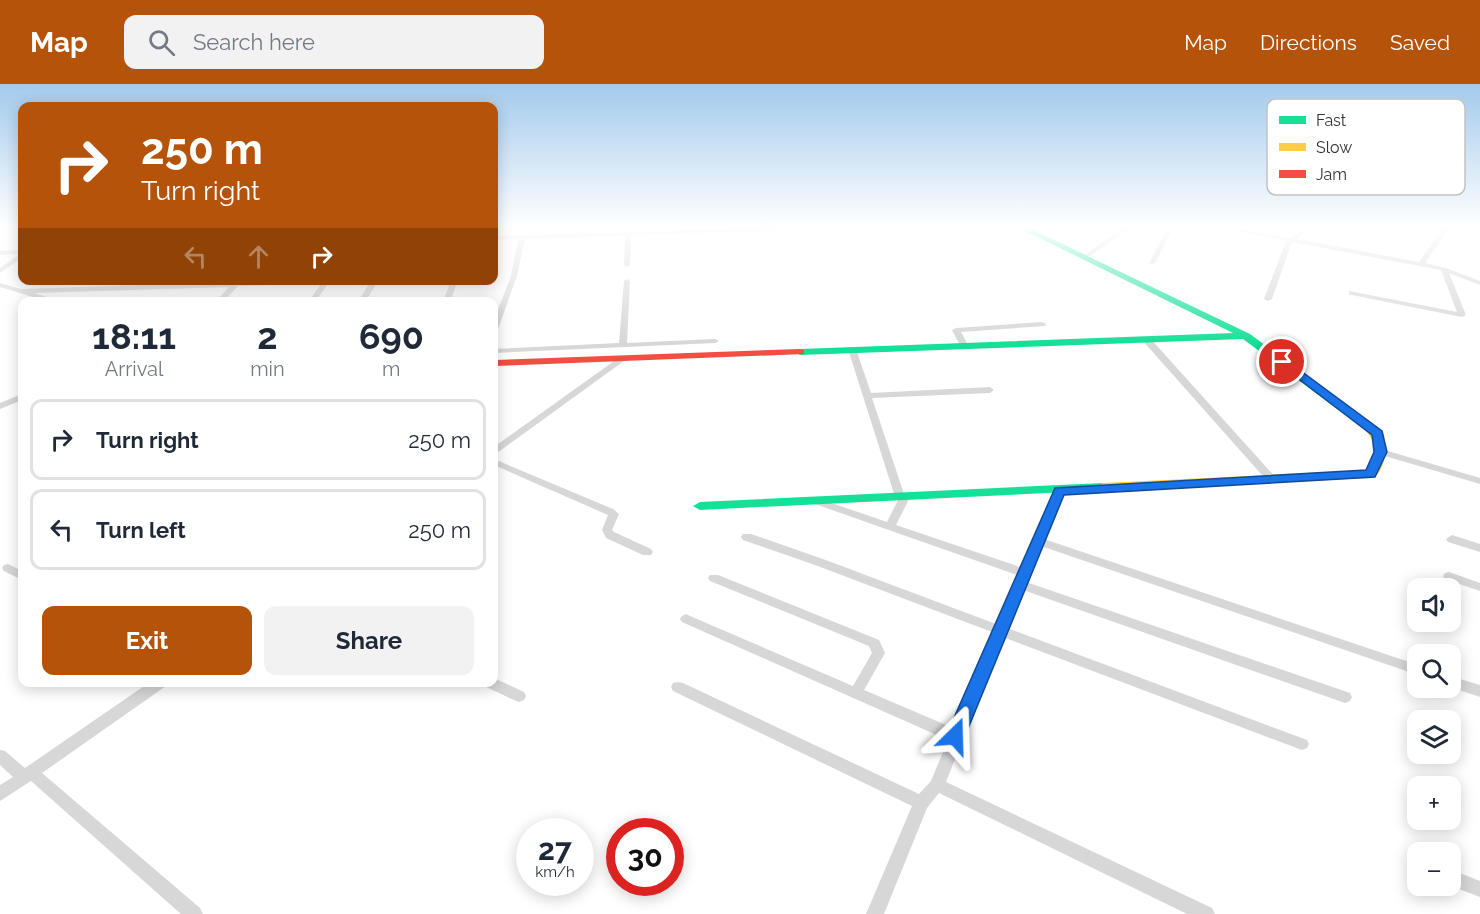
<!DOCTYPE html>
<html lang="en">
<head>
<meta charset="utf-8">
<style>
	:root { --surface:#fff; --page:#f2f2f3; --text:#1f2937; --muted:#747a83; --line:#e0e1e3; --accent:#b45309 }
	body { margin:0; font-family:Raleway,sans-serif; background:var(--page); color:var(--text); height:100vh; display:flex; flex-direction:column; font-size:22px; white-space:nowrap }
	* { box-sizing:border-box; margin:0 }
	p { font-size:20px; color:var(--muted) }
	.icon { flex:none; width:33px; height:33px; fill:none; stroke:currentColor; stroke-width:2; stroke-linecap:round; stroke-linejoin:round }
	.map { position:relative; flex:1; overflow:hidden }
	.drawer { position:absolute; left:18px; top:213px; width:480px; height:390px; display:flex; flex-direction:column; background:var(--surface); border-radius:12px; box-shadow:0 3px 15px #0003 }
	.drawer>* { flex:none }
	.guide { position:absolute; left:18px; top:18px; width:480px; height:183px; border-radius:12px; box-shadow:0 3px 15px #0003; background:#b45309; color:#fff; overflow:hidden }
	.tools { position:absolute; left:1407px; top:494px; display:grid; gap:12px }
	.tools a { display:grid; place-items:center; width:54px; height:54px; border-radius:12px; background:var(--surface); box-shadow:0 3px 15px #0003; font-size:30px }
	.speed { position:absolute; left:516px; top:734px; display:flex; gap:12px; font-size:30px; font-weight:700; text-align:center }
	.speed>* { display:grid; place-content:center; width:78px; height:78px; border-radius:50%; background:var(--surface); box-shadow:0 3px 15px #0003; line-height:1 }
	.speed small { font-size:15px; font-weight:400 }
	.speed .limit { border:9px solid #d22; background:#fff; color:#111 }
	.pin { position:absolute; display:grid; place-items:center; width:51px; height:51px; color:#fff; margin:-26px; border:3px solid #fff; border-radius:50%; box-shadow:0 2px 6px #0007 }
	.me { position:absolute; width:66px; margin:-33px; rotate:22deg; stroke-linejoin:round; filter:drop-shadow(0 0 4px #0008) }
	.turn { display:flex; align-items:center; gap:21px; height:126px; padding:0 24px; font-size:27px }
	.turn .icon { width:78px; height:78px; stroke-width:2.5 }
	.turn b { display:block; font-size:42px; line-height:51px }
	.lanes { display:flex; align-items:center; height:57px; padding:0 24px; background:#0003; justify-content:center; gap:30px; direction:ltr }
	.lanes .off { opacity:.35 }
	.eta { display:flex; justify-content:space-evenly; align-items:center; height:102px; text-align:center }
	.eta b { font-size:36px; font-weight:700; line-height:42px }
	.button { display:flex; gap:12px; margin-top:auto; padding:12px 24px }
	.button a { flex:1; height:69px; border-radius:12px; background:var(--accent); color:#fff; font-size:24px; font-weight:700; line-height:69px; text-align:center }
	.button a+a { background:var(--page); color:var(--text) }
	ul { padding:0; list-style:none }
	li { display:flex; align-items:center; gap:18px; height:81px; margin:0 12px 9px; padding:0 12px; border:3px solid var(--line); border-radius:12px }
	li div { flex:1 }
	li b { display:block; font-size:22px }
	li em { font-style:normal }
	header { display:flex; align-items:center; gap:36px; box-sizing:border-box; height:84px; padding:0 30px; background:var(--accent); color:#fff }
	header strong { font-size:28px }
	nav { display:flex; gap:33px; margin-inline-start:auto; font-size:21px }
	.search { width:420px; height:54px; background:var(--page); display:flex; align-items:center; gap:15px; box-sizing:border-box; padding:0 21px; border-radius:12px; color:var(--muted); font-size:22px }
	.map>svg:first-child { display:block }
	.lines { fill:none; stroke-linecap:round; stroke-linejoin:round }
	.street { fill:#d7d7d7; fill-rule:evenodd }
	.fast { fill:#16e098; fill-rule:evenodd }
	.slow { fill:#ffcf43; fill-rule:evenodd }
	.jam { fill:#f24e42; fill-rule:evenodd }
	.route { fill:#1a73e8; stroke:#114b97; stroke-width:1.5 }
	.key { fill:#fff; stroke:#c2c2c2; stroke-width:1.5 }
	.key-label { font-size:16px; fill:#333 }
</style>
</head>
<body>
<header>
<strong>Map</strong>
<div class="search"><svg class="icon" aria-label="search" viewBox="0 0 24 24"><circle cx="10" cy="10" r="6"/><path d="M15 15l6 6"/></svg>Search here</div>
<nav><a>Map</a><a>Directions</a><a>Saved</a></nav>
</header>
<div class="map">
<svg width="1480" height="830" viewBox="0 0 1480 830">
	<rect width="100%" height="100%" fill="#fff"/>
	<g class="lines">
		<!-- street -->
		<path class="street" d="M788 143H841L838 145 631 151 630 181 627 183 624 181 625 152 525 155 517 192 498 245 494 247V236L511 192 518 155 494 156V152Z
			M1124 143H1131L1086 175H1082V173Z
			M1168 143H1174L1155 179 1150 180 1149 179Z
			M1217 143H1229L1288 154H1292L1304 143H1310L1297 155 1419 178 1444 143H1450L1425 179 1446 184 1480 197V201L1449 189 1466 231 1462 233 1352 211H1349V207L1457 228 1441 186 1292 158 1272 215 1268 217 1264 215 1286 157Z
			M22 166V174L0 189V184L19 170 0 171V167Z
			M627 195 630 197 627 259 715 255 719 257 715 259 494 269V265L619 259 624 197Z
			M291 196H379L365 218H358L370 198 328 200 315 218H308L321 200 238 202 223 218H215L229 203 34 209 62 218H49L0 203V199L21 205Z
			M451 196H458L450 218H443Z
			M1042 238 1046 240 1045 242 961 248 968 261 964 263 960 261 952 246 956 244Z
			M1143 253H1149L1277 395 1278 397 1277 399H1269L1143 257Z
			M849 263H855L856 265 871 309 990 303 994 306 990 309 872 314 904 410 909 411 910 413 896 441 1020 483 1054 407 1059 404 1063 405 1064 407 1044 455 1418 581V591L1041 462 1026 498 1350 609 1352 613 1350 617 1345 619 1023 506 1007 544 1307 656 1309 660 1307 664 1302 666 1003 553 946 698 1212 824 1215 830H1187L939 709 927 724 884 830H866L912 722 673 607 671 603 673 599 678 598 683 599 919 710 931 697 948 656 682 538 680 535 682 532 686 530 690 532 853 602 872 569 869 562 710 497 708 494 710 491H718L879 556 885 569 864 606 953 644 992 548 815 481 743 456 741 453 743 450H751L823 475 996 540 1017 491 812 419 811 417 812 415H820L887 438 898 416 895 413 848 265Z
			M621 272H627L628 274 497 369 494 370V363Z
			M22 310V316L0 325V319Z
			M1381 365 1480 394V400L1378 370 1376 368 1378 366Z
			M494 375 613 425 619 430 612 446 614 448 651 465 653 468 651 471H643L606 454 602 446 608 431 494 381Z
			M1452 451 1480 460V468L1448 458 1446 455Z
			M8 480 22 487V496L4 487 2 484 4 481Z
			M1449 488 1480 499V507L1445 495 1443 492 1445 489Z
			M1450 592 1480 601V613L1450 603Z
			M494 594 524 608 526 612 524 616 519 618 514 616 484 602 483 598H494Z
			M150 598H167L166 602 42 689 200 824 203 830H181L31 697 0 717V701L13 693 0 681V666L5 667 25 684Z
			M1457 788 1480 797V813L1451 802V790Z"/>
		<!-- fast -->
		<path class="fast" d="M1017 143H1027L1250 250 1374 342 1372 345H1364L1243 255 800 271 795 268 800 265 1233 249Z
			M1103 399 1108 400 1110 403 1108 406 700 426 693 422 700 418Z"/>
		<!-- slow -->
		<path class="slow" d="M1368 338 1384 350C1386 363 1387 389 1371 394L1103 407 1096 403 1103 399 1366 386C1377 364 1378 361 1362 342Z"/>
		<!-- jam -->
		<path class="jam" d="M800 265 804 266V270L494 282V276Z"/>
	</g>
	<!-- sky -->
	<linearGradient id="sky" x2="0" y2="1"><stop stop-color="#a3caec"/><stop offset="0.55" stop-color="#fff"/><stop offset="1" stop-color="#fff" stop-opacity="0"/></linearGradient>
	<rect width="1480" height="259" fill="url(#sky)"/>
	<!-- route -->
	<path class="route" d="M1279 276H1286L1382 347 1387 368 1375 393 1064 411 965 652 962 657 955 660 949 657 946 652 1055 404 1366 386 1374 368 1372 351 1279 280Z"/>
	<!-- legend -->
	<rect x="1267" y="15" width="198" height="96" rx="9" class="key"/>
	<rect x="1279" y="32" width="27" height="8" fill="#16e098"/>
	<rect x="1279" y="59" width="27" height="8" fill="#ffcf43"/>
	<rect x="1279" y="86" width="27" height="8" fill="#f24e42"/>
	<g class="key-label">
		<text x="1316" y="42">Fast</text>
		<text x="1316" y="69">Slow</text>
		<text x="1316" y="96">Jam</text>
	</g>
</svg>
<div class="tools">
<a><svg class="icon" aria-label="sound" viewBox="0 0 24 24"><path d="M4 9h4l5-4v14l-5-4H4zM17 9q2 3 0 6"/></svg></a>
<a><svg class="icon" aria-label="search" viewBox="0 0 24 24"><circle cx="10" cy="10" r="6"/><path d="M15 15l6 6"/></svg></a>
<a><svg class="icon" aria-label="layers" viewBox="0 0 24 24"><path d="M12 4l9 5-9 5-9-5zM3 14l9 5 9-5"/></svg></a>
<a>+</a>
<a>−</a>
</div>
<div class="speed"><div>27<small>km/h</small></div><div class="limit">30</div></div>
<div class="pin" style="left:1282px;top:278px;background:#d93025"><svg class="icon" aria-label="arrive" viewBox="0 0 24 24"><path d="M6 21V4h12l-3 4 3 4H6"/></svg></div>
<svg class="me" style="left:955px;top:652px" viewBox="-20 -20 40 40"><path d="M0-17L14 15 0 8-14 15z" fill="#1a73e8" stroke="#fff" stroke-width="4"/></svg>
<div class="guide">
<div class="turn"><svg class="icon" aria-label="right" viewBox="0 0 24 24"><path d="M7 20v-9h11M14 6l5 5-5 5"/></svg><div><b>250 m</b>Turn right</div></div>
<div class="lanes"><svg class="icon off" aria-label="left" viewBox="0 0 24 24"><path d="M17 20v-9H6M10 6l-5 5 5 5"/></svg><svg class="icon off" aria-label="ahead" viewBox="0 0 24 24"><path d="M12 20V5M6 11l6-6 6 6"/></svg><svg class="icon" aria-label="right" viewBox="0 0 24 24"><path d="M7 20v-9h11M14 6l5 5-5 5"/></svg></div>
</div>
<section class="drawer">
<div class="eta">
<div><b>18:11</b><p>Arrival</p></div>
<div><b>2</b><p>min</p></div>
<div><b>690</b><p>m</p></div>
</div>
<ul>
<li><svg class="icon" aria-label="right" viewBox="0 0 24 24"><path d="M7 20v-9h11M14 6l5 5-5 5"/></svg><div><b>Turn right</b></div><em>250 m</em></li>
<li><svg class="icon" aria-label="left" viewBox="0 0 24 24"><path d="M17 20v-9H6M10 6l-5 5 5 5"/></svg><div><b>Turn left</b></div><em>250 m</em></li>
</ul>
<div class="button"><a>Exit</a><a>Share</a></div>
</section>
</div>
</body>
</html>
